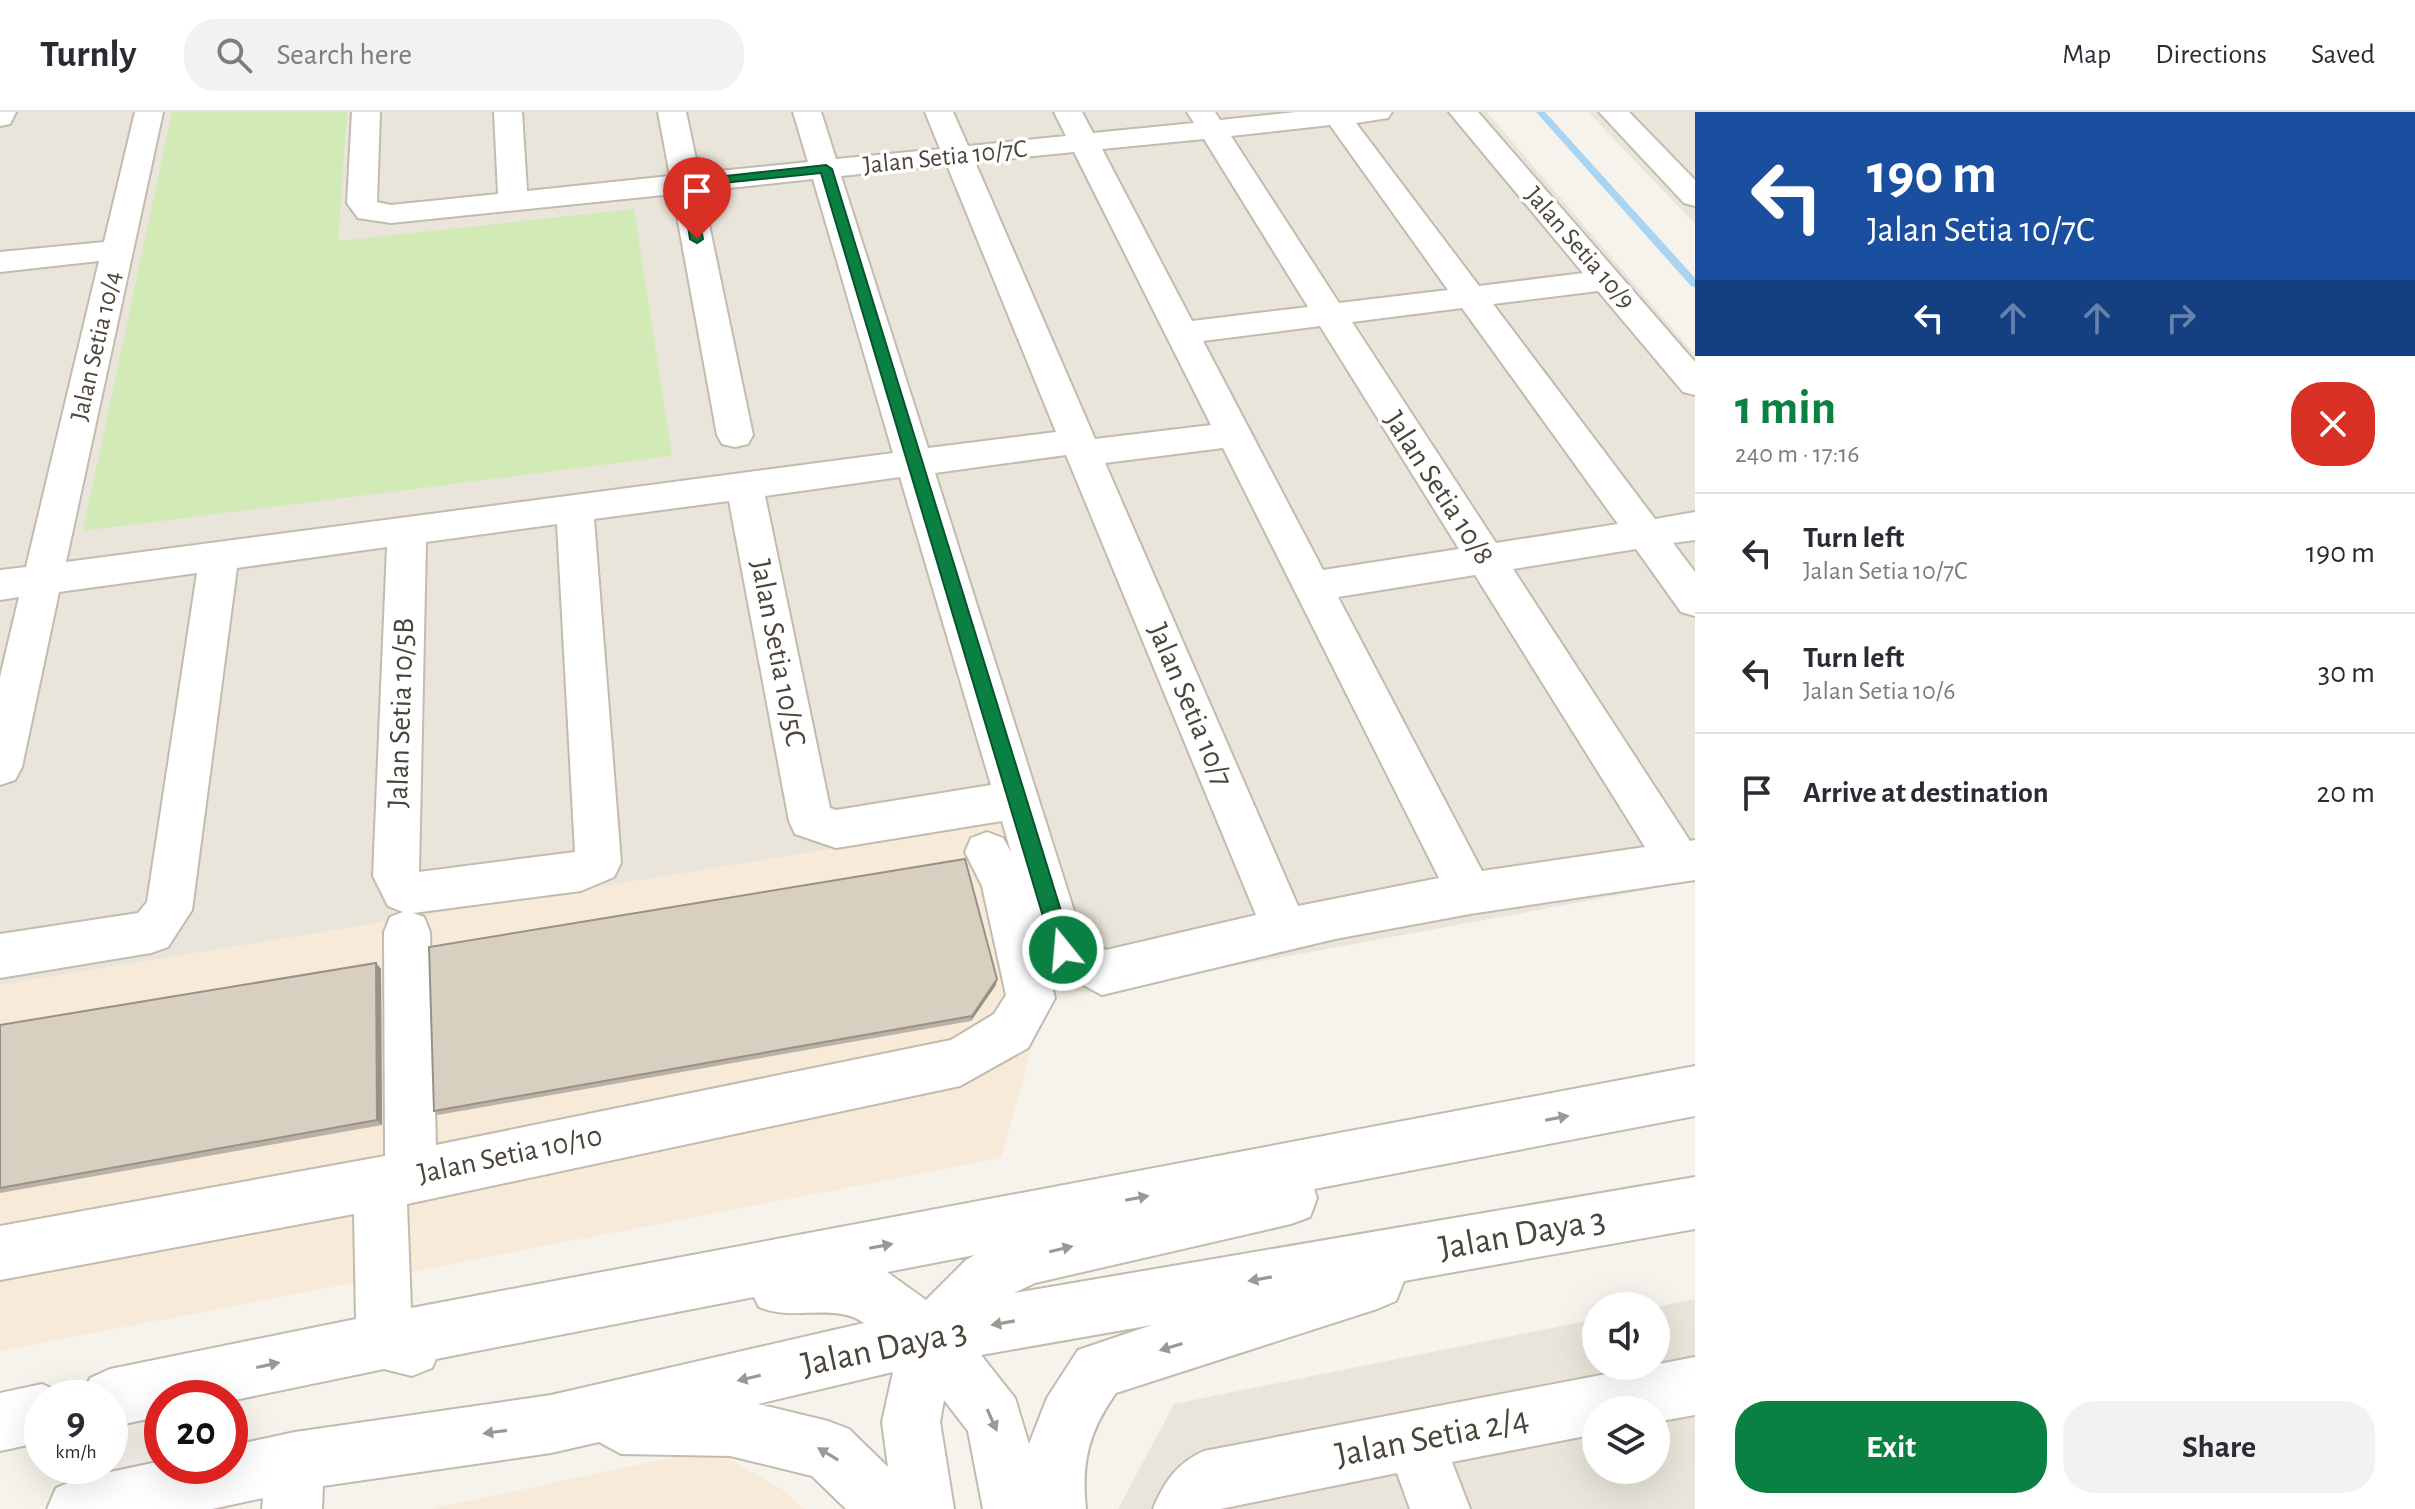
<!DOCTYPE html>
<html lang="en">
<head>
<meta charset="utf-8">
<style>
	:root { --surface:#fff; --page:#f2f2f3; --text:#2b2b33; --muted:#7c7c81; --line:#e1e1e2; --accent:#0b8043 }
	body { margin:0; font-family:"Alegreya Sans",sans-serif; background:var(--page); color:var(--text); height:100vh; display:flex; flex-direction:column; font-size:30px; white-space:nowrap }
	* { box-sizing:border-box; margin:0 }
	p { font-size:26px; color:var(--muted) }
	.icon { flex:none; width:44px; height:44px; fill:none; stroke:currentColor; stroke-width:2; stroke-linecap:round; stroke-linejoin:round }
	.map { position:relative; flex:1; overflow:hidden }
	.details { display:flex; flex-direction:column; background:var(--surface); width:720px }
	.details>* { flex:none }
	.hud { background:#1a4fa0; color:#fff; overflow:hidden }
	.fabs { position:absolute; left:1582px; top:1180px; display:grid; gap:16px }
	.fabs a { display:grid; place-items:center; width:88px; height:88px; border-radius:50%; background:var(--surface); box-shadow:0 8px 32px #0002; font-size:40px }
	.speed { position:absolute; left:24px; top:1268px; display:flex; gap:16px; font-size:40px; font-weight:700; text-align:center }
	.speed>* { display:grid; place-content:center; width:104px; height:104px; border-radius:50%; background:var(--surface); box-shadow:0 8px 32px #0002; line-height:1 }
	.speed small { font-size:20px; font-weight:400 }
	.speed .limit { border:12px solid #d22; background:#fff; color:#111 }
	.pin { position:absolute; display:grid; place-items:center; width:68px; height:68px; color:#fff; margin:-82px -34px; border-radius:50% 50% 50% 0; rotate:-45deg; box-shadow:0 0 8px #0007 }
	.pin .icon { rotate:45deg }
	.me { position:absolute; width:88px; margin:-44px; rotate:343deg; stroke-linejoin:round; filter:drop-shadow(0 0 6px #0008) }
	.turn { display:flex; align-items:center; gap:28px; height:168px; padding:0 40px; font-size:36px }
	.turn .icon { width:104px; height:104px; stroke-width:2.5 }
	.turn b { display:block; font-size:56px; line-height:68px }
	.lanes { display:flex; align-items:center; height:76px; padding:0 40px; background:#0003; justify-content:center; gap:40px; direction:ltr }
	.lanes .off { opacity:.35 }
	.round { display:grid; place-items:center; flex:none; width:84px; height:84px; border-radius:32px; background:var(--page) }
	.headline { display:flex; align-items:center; justify-content:space-between; height:136px; padding:0 40px }
	h1 { font-size:48px; font-weight:700; line-height:60px; color:var(--accent) }
	.cta { display:flex; gap:16px; margin-top:auto; padding:16px 40px }
	.cta a { flex:1; height:92px; border-radius:32px; background:var(--accent); color:#fff; font-size:32px; font-weight:700; line-height:92px; text-align:center }
	.cta a+a { background:var(--page); color:var(--text) }
	ul { padding:0; list-style:none }
	li { display:flex; align-items:center; gap:24px; height:120px; padding:0 40px; border-top:2px solid var(--line) }
	li div { flex:1 }
	li b { display:block; font-size:30px }
	li em { font-style:normal }
	header { display:flex; align-items:center; gap:48px; box-sizing:border-box; height:112px; padding:0 40px; background:var(--surface); border-bottom:2px solid var(--line) }
	header strong { font-size:38px }
	nav { display:flex; gap:44px; margin-inline-start:auto; font-size:28px }
	.search { width:560px; height:72px; background:var(--page); display:flex; align-items:center; gap:20px; box-sizing:border-box; padding:0 28px; border-radius:32px; color:var(--muted); font-size:30px }
	main { display:flex; flex:1; min-height:0 }
	.map>svg:first-child { display:block }
	.residential { fill:#eae5da; fill-rule:evenodd }
	.commercial { fill:#f7ead8 }
	.green { fill:#d2eab5 }
	.lines { fill:none; stroke-linecap:round; stroke-linejoin:round }
	.stream { fill:#a9d4f2; fill-rule:evenodd }
	.minor-casing { stroke:#c2bbae; stroke-width:4 }
	.minor { fill:#fff; fill-rule:evenodd }
	.wall { fill:#bab2a6 }
	.shaded-wall { fill:#979187 }
	.building { fill:#d8cfc1; stroke:#979187; stroke-width:2 }
	.oneway { fill:#9c9892 }
	.route { fill:#0b8043; stroke:#07532c; stroke-width:2 }
	.labels { text-anchor:middle; dominant-baseline:central; stroke-width:7; stroke-linejoin:round; paint-order:stroke }
	.far-street-label { font-size:26px; fill:#4b4439; stroke:#fff }
	.street-label { font-size:30px; fill:#4b4439; stroke:#fff }
	.near-street-label { font-size:36px; fill:#4b4439; stroke:#fff }
</style>
</head>
<body>
<header>
<strong>Turnly</strong>
<div class="search"><svg class="icon" aria-label="search" viewBox="0 0 24 24"><circle cx="10" cy="10" r="6"/><path d="M15 15l6 6"/></svg>Search here</div>
<nav><a>Map</a><a>Directions</a><a>Saved</a></nav>
</header>
<main>
<div class="map">
<svg width="1695" height="1397" viewBox="0 0 1695 1397">
	<rect width="100%" height="100%" fill="#f6f3ec"/>
	<!-- residential -->
	<path class="residential" d="M0 0H1487L1695 243V769L1088 881 1050 872 1003 709 0 873Z
		M1588 0H1695V112Z
		M1695 1187V1397H1118L1174 1292 1596 1207V1254H1656V1195ZM1596 1298H1656V1358H1596Z"/>
	<!-- commercial -->
	<path class="commercial" d="M1003 709 1050 872 1001 1046 0 1239V873Z
		M712 1337 783 1378 804 1397H431Z"/>
	<!-- green -->
	<path class="green" d="M172 0H347L338 129 634 97 672 344 83 419Z"/>
	<g class="lines">
		<!-- stream -->
		<path class="stream" d="M1536 0H1545L1695 166V175L1691 174Z"/>
		<!-- minor casing -->
		<g class="minor-casing">
			<path id="minor" d="M0 0H16L10 12 0 14Z
				M135 0H163L66 450 893 341 813 67 702 79 753 323 748 332 735 335 722 332 717 323 673 82 391 111 358 106 347 91 352 0H380L377 90 391 93 498 82 494 0H522L527 79 670 64 658 0H686L699 61 808 50 793 0H821L836 47 940 37 925 0H953L968 34 1066 24 1054 0H1082L1093 21 1194 11 1187 0H1215L1220 8 1296 0H1392L1388 6 1356 11 1479 174 1583 161 1449 0H1478L1695 250V283L1683 280 1598 179 1493 192 1655 407 1695 400V428L1673 431 1695 460V504L1681 500 1636 437 1513 457 1690 729 1695 728V768L1470 802 1335 827 1102 883 1047 854 1055 886 1028 936 960 974 407 1092 411 1196 1695 954V1004L1314 1077 1317 1086 1310 1105 1291 1112 1035 1171 1014 1181 1695 1065V1117L1404 1169 1396 1189 1377 1197 1116 1281C1089 1319 1081 1350 1086 1397H983L968 1319 944 1288 940 1310 954 1397H846L812 1364 730 1344 621 1342 599 1330 551 1341 323 1374 322 1397H262L263 1386 212 1397H47L56 1376 77 1367 162 1349V1354H230V1334L295 1320 551 1283 864 1211C835 1190 793 1210 759 1195L754 1185 436 1247 432 1256 412 1264 384 1257 230 1289V1286H162V1304L110 1315V1286H81L90 1266 110 1257 356 1207 354 1102 0 1168V1114L385 1044 384 820 390 805 403 800 388 794 373 764 387 435 237 456 192 798 168 835 151 841 0 866V822L138 801 147 790 197 461 59 480 22 655 15 668 0 673V565L19 485 0 488V458L26 455 99 149 0 160V140L104 130ZM1330 13 1448 178 1339 191 1231 24ZM1204 27 1308 195 1192 209 1102 37ZM1074 40 1211 313 1095 327 975 50ZM947 53 1056 320 928 336 841 64ZM1462 196 1618 412 1496 431 1352 210ZM1320 214 1459 437 1323 458 1203 229ZM1223 336 1439 766 1298 794 1105 351ZM1066 343 1256 803 1106 838 1082 824 935 361ZM900 365 991 673 836 698 830 696 765 384ZM729 389 789 709 795 722 836 736 1002 709 1011 740 1003 726 987 720 971 726 965 740 982 774 1006 883 994 902 951 928 436 1033 430 820 424 805 413 801 581 779 614 765 621 751 594 407ZM557 412 575 740 419 760 426 430ZM1475 463 1645 735 1482 759 1338 485ZM975 1143 966 1148 926 1188 887 1160ZM1152 1213 1078 1238 1047 1286 1029 1332 1015 1286 981 1243ZM893 1260 882 1310 888 1355 849 1317 828 1309 758 1292Z
				M1599 0H1629L1695 68V94L1684 91Z
				M1695 1245V1303L1656 1310V1298H1596V1322L1452 1350 1470 1397H1410L1397 1361 1220 1397H1153C1164 1370 1177 1351 1204 1339Z
				M42 1272 62 1281 65 1286H42V1330L0 1339V1281Z"/>
		</g>
		<!-- minor -->
		<use href="#minor" class="minor"/>
	</g>
	<!-- wall -->
	<path class="wall" d="M376 851 381 857 382 1013 0 1081V913Z
		M996 873 971 909 438 1003 434 999Z"/>
	<!-- shaded-wall -->
	<path class="shaded-wall" d="M376 851 381 857 382 1013 377 1008Z
		M997 867 996 873 971 909 972 904Z"/>
	<!-- building -->
	<path class="building" d="M965 747 997 867 972 904 434 999 429 835Z
		M376 851 377 1008 0 1076V913Z"/>
	<!-- one-way arrows -->
	<defs><path id="oneway-solid" d="M-6-.8H1V-3.2L6.5 0L1 3.2V.8H-6Z" transform="scale(2)"/></defs>
	<g class="oneway">
		<use href="#oneway-solid" transform="translate(1557 1006) rotate(-11)"/>
		<use href="#oneway-solid" transform="translate(1137 1086) rotate(-11)"/>
		<use href="#oneway-solid" transform="translate(881 1134) rotate(-11)"/>
		<use href="#oneway-solid" transform="translate(1061 1137) rotate(-13)"/>
		<use href="#oneway-solid" transform="translate(1260 1167) rotate(170)"/>
		<use href="#oneway-solid" transform="translate(1003 1211) rotate(170)"/>
		<use href="#oneway-solid" transform="translate(1171 1235) rotate(163)"/>
		<use href="#oneway-solid" transform="translate(268 1253) rotate(-12)"/>
		<use href="#oneway-solid" transform="translate(749 1266) rotate(167)"/>
		<use href="#oneway-solid" transform="translate(992 1308) rotate(66)"/>
		<use href="#oneway-solid" transform="translate(495 1320) rotate(172)"/>
		<use href="#oneway-solid" transform="translate(828 1342) rotate(-149)"/>
	</g>
	<!-- route -->
	<path class="route" d="M826 53 832 57 1073 838 1063 847 1053 838 821 61 693 74 703 127 697 131 690 127 681 69Z"/>
	<g class="labels">
		<!-- far-street labels -->
		<g class="far-street-label">
			<text transform="translate(945 45) rotate(-6)">Jalan Setia 10/7C</text>
			<text transform="translate(1580 136) rotate(49)">Jalan Setia 10/9</text>
			<text transform="translate(96 234) rotate(-77)">Jalan Setia 10/4</text>
		</g>
		<!-- street labels -->
		<g class="street-label">
			<text transform="translate(1439 376) rotate(57)">Jalan Setia 10/8</text>
			<text transform="translate(778 541) rotate(79)">Jalan Setia 10/5C</text>
			<text transform="translate(1190 593) rotate(67)">Jalan Setia 10/7</text>
			<text transform="translate(401 601) rotate(-88)">Jalan Setia 10/5B</text>
			<text transform="translate(510 1043) rotate(-12)">Jalan Setia 10/10</text>
		</g>
		<!-- near-street labels -->
		<g class="near-street-label">
			<text transform="translate(1522 1122) rotate(-10)">Jalan Daya 3</text>
			<text transform="translate(884 1236) rotate(-12)">Jalan Daya 3</text>
			<text transform="translate(1432 1325) rotate(-11)">Jalan Setia 2/4</text>
		</g>
	</g>
</svg>
<div class="fabs">
<a><svg class="icon" aria-label="sound" viewBox="0 0 24 24"><path d="M4 9h4l5-4v14l-5-4H4zM17 9q2 3 0 6"/></svg></a>
<a><svg class="icon" aria-label="layers" viewBox="0 0 24 24"><path d="M12 4l9 5-9 5-9-5zM3 14l9 5 9-5"/></svg></a>
</div>
<div class="speed"><div>9<small>km/h</small></div><div class="limit">20</div></div>
<div class="pin" style="left:697px;top:127px;background:#d93025"><svg class="icon" aria-label="arrive" viewBox="0 0 24 24"><path d="M6 21V4h12l-3 4 3 4H6"/></svg></div>
<svg class="me" style="left:1063px;top:838px" viewBox="-20 -20 40 40"><circle r="17" fill="#0b8043" stroke="#fff" stroke-width="3"/><path d="M0-11L8 9 0 5-8 9z" fill="#fff"/></svg>
</div>
<section class="details">
<div class="hud">
<div class="turn"><svg class="icon" aria-label="left" viewBox="0 0 24 24"><path d="M17 20v-9H6M10 6l-5 5 5 5"/></svg><div><b>190 m</b>Jalan Setia 10/7C</div></div>
<div class="lanes"><svg class="icon" aria-label="left" viewBox="0 0 24 24"><path d="M17 20v-9H6M10 6l-5 5 5 5"/></svg><svg class="icon off" aria-label="ahead" viewBox="0 0 24 24"><path d="M12 20V5M6 11l6-6 6 6"/></svg><svg class="icon off" aria-label="ahead" viewBox="0 0 24 24"><path d="M12 20V5M6 11l6-6 6 6"/></svg><svg class="icon off" aria-label="right" viewBox="0 0 24 24"><path d="M7 20v-9h11M14 6l5 5-5 5"/></svg></div>
</div>
<div class="headline"><div><h1>1 min</h1><p>240 m · 17:16</p></div><a class="round" style="background:#d93025;color:#fff"><svg class="icon" aria-label="close" viewBox="0 0 24 24"><path d="M6 6l12 12M18 6L6 18"/></svg></a></div>
<ul>
<li><svg class="icon" aria-label="left" viewBox="0 0 24 24"><path d="M17 20v-9H6M10 6l-5 5 5 5"/></svg><div><b>Turn left</b><p>Jalan Setia 10/7C</p></div><em>190 m</em></li>
<li><svg class="icon" aria-label="left" viewBox="0 0 24 24"><path d="M17 20v-9H6M10 6l-5 5 5 5"/></svg><div><b>Turn left</b><p>Jalan Setia 10/6</p></div><em>30 m</em></li>
<li><svg class="icon" aria-label="arrive" viewBox="0 0 24 24"><path d="M6 21V4h12l-3 4 3 4H6"/></svg><div><b>Arrive at destination</b></div><em>20 m</em></li>
</ul>
<div class="cta"><a>Exit</a><a>Share</a></div>
</section>
</main>
</body>
</html>
